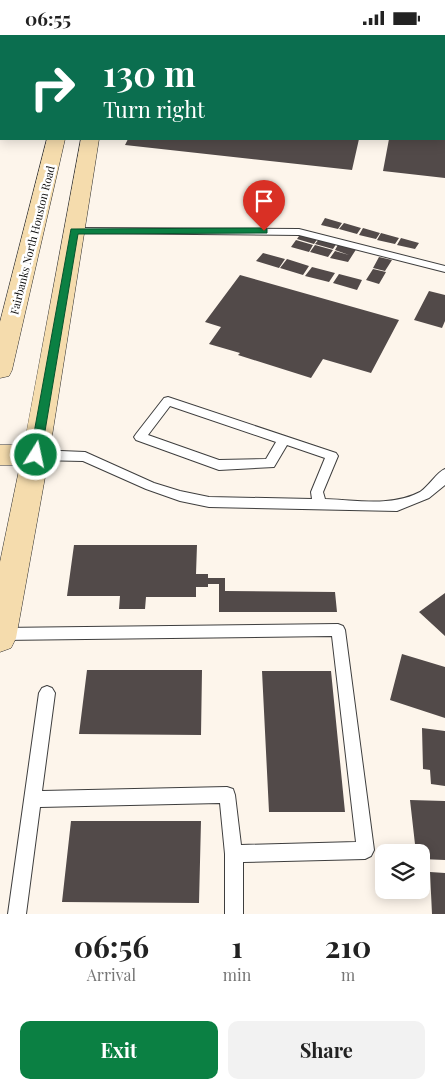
<!DOCTYPE html>
<html lang="en">
<head>
<meta charset="utf-8">
<style>
	:root { --surface:#fff; --page:#f2f2f2; --text:#222; --muted:#767676; --accent:#0b8043 }
	body { margin:0; font-family:"Playfair Display",serif; background:var(--page); color:var(--text); height:100vh; display:flex; flex-direction:column; font-size:19px; white-space:nowrap }
	* { box-sizing:border-box; margin:0 }
	p { font-size:16px; color:var(--muted) }
	.icon { flex:none; width:28px; height:28px; fill:none; stroke:currentColor; stroke-width:2; stroke-linecap:round; stroke-linejoin:round }
	.map { position:relative; height:879px; overflow:hidden }
	.drawer { display:flex; flex-direction:column; background:var(--surface); flex:1 }
	.drawer>* { flex:none }
	.hud { position:absolute; left:0px; top:0px; width:445px; height:105px; box-shadow:0 2px 12px #0003; background:#0b6e4f; color:#fff; overflow:hidden }
	.tools { position:absolute; left:375px; top:809px; display:grid; gap:10px }
	.tools a { display:grid; place-items:center; width:55px; height:55px; border-radius:10px; background:var(--surface); box-shadow:0 2px 12px #0003; font-size:25px }
	.pin { position:absolute; display:grid; place-items:center; width:42px; height:42px; color:#fff; margin:-51px -21px; border-radius:50% 50% 50% 0; rotate:-45deg; box-shadow:0 0 5px #0007 }
	.pin .icon { rotate:45deg }
	.me { position:absolute; width:55px; margin:-28px; rotate:10deg; stroke-linejoin:round; filter:drop-shadow(0 0 4px #0008) }
	.turn { display:flex; align-items:center; gap:18px; height:105px; padding:0 20px; font-size:22px }
	.turn .icon { width:65px; height:65px; stroke-width:2.5 }
	.turn b { display:block; font-size:35px; line-height:42px }
	.eta { display:flex; justify-content:space-evenly; align-items:center; height:85px; text-align:center }
	.eta b { font-size:30px; font-weight:700; line-height:35px }
	.primary-button { display:flex; gap:10px; margin-top:auto; padding:10px 20px }
	.primary-button a { flex:1; height:58px; border-radius:10px; background:var(--accent); color:#fff; font-size:20px; font-weight:700; line-height:58px; text-align:center }
	.primary-button a+a { background:var(--page); color:var(--text) }
	.status { display:flex; justify-content:space-between; align-items:center; height:35px; padding:0 25px; background:var(--surface); direction:ltr }
	.status svg { height:14px; fill:currentColor }
	.map>svg:first-child { display:block }
	.building { fill:#524a49 }
	.lines { fill:none; stroke-linecap:round; stroke-linejoin:round }
	.service-casing { stroke:#3e3e3e; stroke-width:2 }
	.secondary-casing { stroke:#2d2d2d; stroke-width:1 }
	.motorway-casing { stroke:#1c1c1c; stroke-width:1 }
	.service { fill:#fff; fill-rule:evenodd }
	.secondary { fill:#f5dcad; fill-rule:evenodd }
	.motorway { fill:#e37f63; fill-rule:evenodd }
	.route { fill:#0b8043; stroke:#07532c }
	.labels { text-anchor:middle; dominant-baseline:central; stroke-width:5; stroke-linejoin:round; paint-order:stroke }
	.far-street-label { font-size:11px; fill:#0b0b0b; stroke:#fff }
</style>
</head>
<body>
<div class="status"><b>06:55</b><svg viewBox="0 0 49 12"><path d="M0 12V9h3v3zM5 12V6h3v6zM10 12V3h3v9zM15 12V0h3v12zM26 1h20v11H26zM47 4h2v5h-2z"/></svg></div>
<div class="map">
<svg width="445" height="879" viewBox="0 0 445 879">
	<rect width="100%" height="100%" fill="#fdf5eb"/>
	<!-- building -->
	<path class="building" d="M128 104H359L352 135 125 110Z
		M389 104H445V143L383 136Z
		M325 183 342 188 338 194 321 190Z
		M344 188 361 193 357 199 339 194Z
		M363 193 380 198 376 204 359 200Z
		M301 198 318 203 314 209 297 204Z
		M381 198 399 203 395 209 377 205Z
		M320 203 337 208 333 214 315 209Z
		M401 203 419 208 415 214 397 210Z
		M296 205 313 210 309 217 291 212Z
		M339 208 357 213 348 227 330 223 335 216 349 220 335 215Z
		M315 210 333 215 328 222 310 217Z
		M263 218 285 224 279 233 256 226Z
		M379 222 392 225 385 236 373 233Z
		M287 224 309 231 303 240 280 233Z
		M312 232 335 238 329 247 305 241Z
		M373 234 386 237 379 249 366 245Z
		M339 239 362 245 357 255 333 248Z
		M240 240 399 285 371 338 323 324 311 343 238 320 240 318 209 309 221 292 205 287Z
		M429 256 445 260V286L442 293 414 285Z
		M74 510H197L196 539H208V543H225V556L335 557 337 577H219V549H208V552H196V562H146L145 574H119L120 561H67Z
		M445 558V601L419 577Z
		M402 619 445 632V683L390 665Z
		M87 635H202L201 700 79 699Z
		M262 636H331L345 777H269Z
		M422 693 445 696V751L431 749 430 735 423 734Z
		M410 765 445 766V825L421 824V818H416Z
		M71 786H201L199 868 62 867Z
		M430 837 445 838V879H432Z"/>
	<g class="lines">
		<!-- service casing -->
		<g class="service-casing">
			<path id="service" d="M444 54H445V58H444Z
				M74 193 299 194 445 231V237L299 200 71 198 69 196Z
				M168 362 336 418 338 421 323 457 325 464C356 465 392 472 420 457 429 451 437 437 445 434V450L429 463 397 476 209 472 180 466 146 454 83 426 36 425 30 420 36 415 85 417 154 448 180 456 209 462 312 464 311 457 325 423 287 410 274 432 219 435 136 405 134 402 136 399 164 363ZM170 371 276 407 266 424 219 425 148 400Z
				M338 589 343 591 345 595 374 815 371 821 365 824 243 827V879H225V819L220 768 40 772 26 879H8L39 658 42 653 47 651 52 653 55 658 42 756 227 752 233 754 235 760 241 810 356 807 332 601 1 605 0 593Z"/>
		</g>
		<!-- secondary casing -->
		<g class="secondary-casing">
			<path id="secondary" d="M0 0H8L9 1H1L0 6Z
				M72 0H88V1H72Z
				M100 0H116V1H100Z
				M138 0H155L156 1H139Z
				M444 27H445V37H444Z
				M47 104H65L12 335 9 341 0 343V287Z
				M81 104H99L49 420 16 603 11 613 0 617V527L20 430H0V410H24Z"/>
		</g>
		<!-- motorway casing -->
		<g class="motorway-casing">
			<path id="motorway" d="M373 0H401L402 1H374Z
				M444 2H445V12H444Z"/>
		</g>
		<!-- service -->
		<use href="#service" class="service"/>
		<!-- secondary -->
		<use href="#secondary" class="secondary"/>
		<!-- motorway -->
		<use href="#motorway" class="motorway"/>
	</g>
	<!-- route -->
	<path class="route" d="M264 193 267 194V198L78 199 41 420 39 423H32L30 420 71 194Z"/>
	<g class="labels">
		<!-- far-street labels -->
		<g class="far-street-label">
			<text transform="translate(32 205) rotate(-76)">Fairbanks North Houston Road</text>
		</g>
	</g>
</svg>
<div class="tools">
<a><svg class="icon" aria-label="layers" viewBox="0 0 24 24"><path d="M12 4l9 5-9 5-9-5zM3 14l9 5 9-5"/></svg></a>
</div>
<div class="pin" style="left:264px;top:196px;background:#d93025"><svg class="icon" aria-label="arrive" viewBox="0 0 24 24"><path d="M6 21V4h12l-3 4 3 4H6"/></svg></div>
<svg class="me" style="left:36px;top:420px" viewBox="-20 -20 40 40"><circle r="17" fill="#0b8043" stroke="#fff" stroke-width="3"/><path d="M0-11L8 9 0 5-8 9z" fill="#fff"/></svg>
<div class="hud">
<div class="turn"><svg class="icon" aria-label="right" viewBox="0 0 24 24"><path d="M7 20v-9h11M14 6l5 5-5 5"/></svg><div><b>130 m</b>Turn right</div></div>
</div>
</div>
<section class="drawer">
<div class="eta">
<div><b>06:56</b><p>Arrival</p></div>
<div><b>1</b><p>min</p></div>
<div><b>210</b><p>m</p></div>
</div>
<div class="primary-button"><a>Exit</a><a>Share</a></div>
</section>
</body>
</html>
